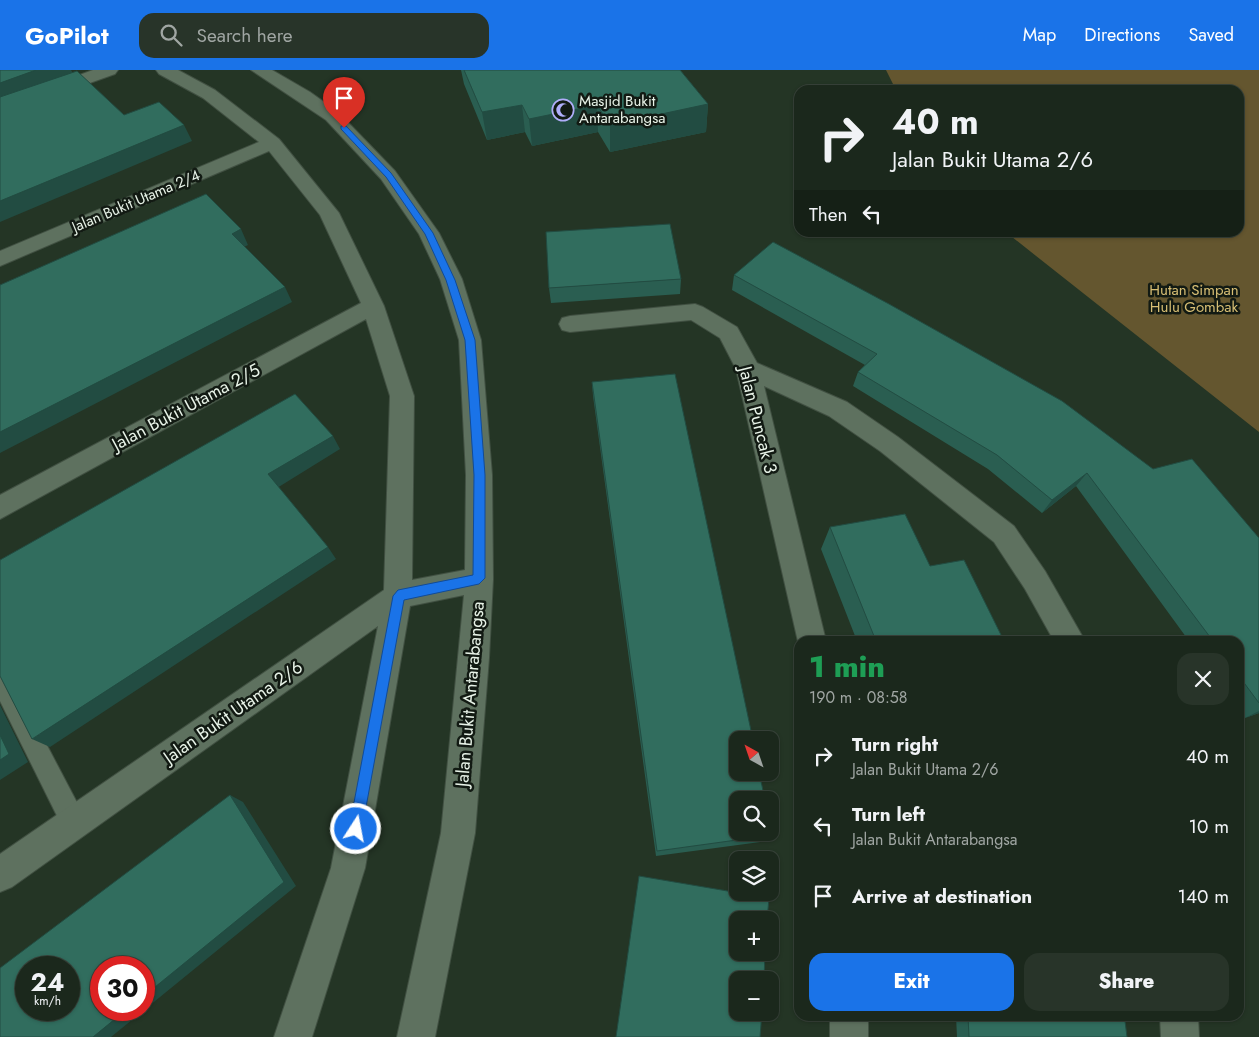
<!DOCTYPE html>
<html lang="en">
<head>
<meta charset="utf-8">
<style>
	:root { --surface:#1b281c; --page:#283429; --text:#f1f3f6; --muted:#a0a6a3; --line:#39443b; --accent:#1a73e8 }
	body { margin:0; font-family:Jost,sans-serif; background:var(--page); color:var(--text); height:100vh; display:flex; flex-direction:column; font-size:19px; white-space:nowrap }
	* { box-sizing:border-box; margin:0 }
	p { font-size:16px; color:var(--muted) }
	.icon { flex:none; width:28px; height:28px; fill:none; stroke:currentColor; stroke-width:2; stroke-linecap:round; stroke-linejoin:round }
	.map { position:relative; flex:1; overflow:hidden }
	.drawer { position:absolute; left:794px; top:566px; width:450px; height:385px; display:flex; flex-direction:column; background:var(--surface); border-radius:15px; box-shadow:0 1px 4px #0004,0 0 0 1px var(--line) }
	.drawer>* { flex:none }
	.top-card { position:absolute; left:794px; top:15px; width:450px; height:152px; border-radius:15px; box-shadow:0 1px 4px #0004,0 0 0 1px var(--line); background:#1b281c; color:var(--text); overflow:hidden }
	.needle { width:32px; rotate:320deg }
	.buttons { position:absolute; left:729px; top:661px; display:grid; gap:10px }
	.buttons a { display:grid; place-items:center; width:50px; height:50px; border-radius:10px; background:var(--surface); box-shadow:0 1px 4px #0004,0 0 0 1px var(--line); font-size:25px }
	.speed { position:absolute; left:15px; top:886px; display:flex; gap:10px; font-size:25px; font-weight:700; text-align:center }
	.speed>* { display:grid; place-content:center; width:65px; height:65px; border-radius:50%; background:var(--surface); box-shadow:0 1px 4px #0004,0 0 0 1px var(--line); line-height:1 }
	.speed small { font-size:12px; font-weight:400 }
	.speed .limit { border:8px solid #d22; background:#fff; color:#111 }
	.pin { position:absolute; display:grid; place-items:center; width:42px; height:42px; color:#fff; margin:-51px -21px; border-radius:50% 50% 50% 0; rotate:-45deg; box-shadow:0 0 5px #0007 }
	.pin .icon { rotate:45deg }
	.me { position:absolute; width:55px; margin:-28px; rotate:11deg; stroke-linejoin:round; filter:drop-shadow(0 0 4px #0008) }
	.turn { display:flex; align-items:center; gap:18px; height:105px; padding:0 15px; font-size:22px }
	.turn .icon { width:65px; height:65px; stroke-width:2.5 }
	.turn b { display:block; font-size:35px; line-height:42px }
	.then { display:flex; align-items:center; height:48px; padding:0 15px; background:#0003; gap:10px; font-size:19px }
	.round { display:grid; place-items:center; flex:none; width:52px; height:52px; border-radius:15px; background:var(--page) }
	.summary { display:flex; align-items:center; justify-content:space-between; height:85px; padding:0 15px }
	h1 { font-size:30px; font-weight:800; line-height:38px; color:#1e9e55 }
	.primary-button { display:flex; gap:10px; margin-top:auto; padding:10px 15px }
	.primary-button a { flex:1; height:58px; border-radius:15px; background:var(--accent); color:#fff; font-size:20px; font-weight:800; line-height:58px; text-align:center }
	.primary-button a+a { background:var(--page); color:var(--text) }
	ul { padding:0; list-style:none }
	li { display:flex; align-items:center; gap:15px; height:70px; padding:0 15px }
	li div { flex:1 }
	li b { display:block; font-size:19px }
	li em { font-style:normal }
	header { display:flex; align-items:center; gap:30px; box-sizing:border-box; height:70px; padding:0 25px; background:var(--accent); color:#fff }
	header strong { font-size:24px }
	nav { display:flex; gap:28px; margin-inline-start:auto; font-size:18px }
	.search { width:350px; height:45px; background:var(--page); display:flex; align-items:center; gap:12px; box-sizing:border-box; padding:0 18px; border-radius:15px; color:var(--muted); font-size:19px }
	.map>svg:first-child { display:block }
	.green { fill:#64562f }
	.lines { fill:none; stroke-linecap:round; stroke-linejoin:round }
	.lane-casing { stroke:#415042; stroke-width:2 }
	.street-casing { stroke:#415042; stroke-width:2 }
	.lane { fill:#5e715f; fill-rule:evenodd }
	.street { fill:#5e715f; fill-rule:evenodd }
	.wall { fill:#2a5e51 }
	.shaded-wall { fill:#224c42 }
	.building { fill:#316d5e; stroke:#224c42; fill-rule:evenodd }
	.route { fill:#1a73e8; stroke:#114b97 }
	.labels { text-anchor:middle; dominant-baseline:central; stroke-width:5; stroke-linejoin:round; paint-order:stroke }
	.far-poi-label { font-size:15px; fill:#e8f3e8; stroke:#121a13; text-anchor:start }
	.far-street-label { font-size:15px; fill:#e8f3e8; stroke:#121a13 }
	.far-park-label { font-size:15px; fill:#d7be74; stroke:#121a13 }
	.street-label { font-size:18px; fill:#e8f3e8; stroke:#121a13 }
</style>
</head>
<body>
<header>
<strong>GoPilot</strong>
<div class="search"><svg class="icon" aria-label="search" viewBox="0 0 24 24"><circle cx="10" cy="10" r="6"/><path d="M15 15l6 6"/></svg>Search here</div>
<nav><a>Map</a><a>Directions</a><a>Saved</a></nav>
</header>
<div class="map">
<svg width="1259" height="967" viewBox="0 0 1259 967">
	<rect width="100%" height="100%" fill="#243525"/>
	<!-- green -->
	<path class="green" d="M886 0H1259V362L1007 163 1239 162V20H896Z"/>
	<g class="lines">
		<!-- lane casing -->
		<g class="lane-casing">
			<path id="lane" d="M0 598 8 601 83 744 86 753 83 762 74 765 65 762 0 631Z"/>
		</g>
		<!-- street casing -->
		<g class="street-casing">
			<path id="street" d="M93 0H118L115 4 0 45V34Z
				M156 0H178L215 20 279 69 339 143 384 236 414 326 412 510 465 500 466 405 459 270 440 209 419 164 381 109 326 50 251 0H272L310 22 338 42 395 101 439 163 462 209 481 270 492 405 493 509 489 588 475 763 435 967H397L441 763 464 525 410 536 365 798 312 967H274L331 798 378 556 12 817 0 822V784L384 520 390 326 366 249 0 449V425L361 233 320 145 269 81 0 196V181L259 72 203 28 159 4Z
				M695 234 703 237 737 257 757 293 847 332 898 367 1014 456 1045 501 1085 571H1054L1025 519 994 472 880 381 829 346 764 316 826 571H799V576L736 299 720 268 691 250 570 262 562 260 559 254 562 248 570 246Z
				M830 946H868V967H830Z
				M1160 946H1198L1199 967H1161Z"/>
		</g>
		<!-- lane -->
		<use href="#lane" class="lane"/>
		<!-- street -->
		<use href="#street" class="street"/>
	</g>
	<!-- wall -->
	<path class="wall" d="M461 0H680L708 34 706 62 610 82 598 62 532 76 525 62 487 70 464 14Z
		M734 205 1153 399 1259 468V643L1245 648 1239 639V571H1189L1076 416 1042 443 988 399 853 316 858 302 865 295 732 220Z
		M681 209 680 224 551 233 549 218Z
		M592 312 773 765 768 771 656 786 593 326Z
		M830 457 930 496 1004 571H857L821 479Z
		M956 946H1100L1127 967H957Z"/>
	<!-- shaded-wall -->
	<path class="shaded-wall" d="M36 0H71L74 5 0 32V13Z
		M708 34 706 62 610 82V55Z
		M522 35 525 62 487 70 482 42Z
		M597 35 598 62 532 76 529 49Z
		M184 55 192 71 0 152V131Z
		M241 159 248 175 240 179 232 164Z
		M285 217 292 232 0 383V362Z
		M333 366 340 379 277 418 268 404Z
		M1087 403 1076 416 1042 443 1052 430Z
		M328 477 336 489 50 677 32 669Z
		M0 635 28 692 0 710Z
		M1259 641V643L1245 648Z
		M230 725 243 732 296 816 111 967H93L126 940H144V926Z"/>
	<!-- building -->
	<path class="building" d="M0 0H36L0 13Z
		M464 0H680L708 34 610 55 597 35 529 49 522 35 482 42Z
		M77 1 124 45 159 32 184 55 0 131V27Z
		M206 124 241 159 232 164 285 217 0 362V215Z
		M670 154 681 209 549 218 546 162Z
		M773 172 889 234 1062 331 1153 399 1192 389 1259 468V633L1239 606V571H1213L1087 403 1052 430 997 385 858 302 877 284 734 205Z
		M675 304 753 670H738V702H759L765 730H738V762H770V752L773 765 657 781 592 312Z
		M295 324 333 366 268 404 328 477 32 669 0 606V490Z
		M905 444 930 496 964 490 1004 571H876L830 457Z
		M0 665 9 684 0 690Z
		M230 725 284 812 144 926V898H101V940H126L93 967H0V898ZM26 898H69V940H26Z
		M639 806 769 828 767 850H738V882H765L764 910H738V942H762L760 967H616Z
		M968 946H1100L1125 951 1127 967H969Z"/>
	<!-- route -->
	<path class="route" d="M341 56H346L391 103 433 163 455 210 475 270 485 405V508L479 514 404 530 362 759 360 764 356 766 351 764 349 759 393 526 398 520 473 505 474 405 465 270 446 210 425 164 386 107 341 59Z"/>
	<!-- icons -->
	<defs>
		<g id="mosque-ring" transform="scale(1.125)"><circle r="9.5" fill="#121a13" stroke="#b0aefa" stroke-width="1.5"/><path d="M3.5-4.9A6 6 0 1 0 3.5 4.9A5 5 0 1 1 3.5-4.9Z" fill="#b0aefa"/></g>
	</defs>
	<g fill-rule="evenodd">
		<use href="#mosque-ring" x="563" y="40"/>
	</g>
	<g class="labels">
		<!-- far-poi labels -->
		<g class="far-poi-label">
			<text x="579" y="31">Masjid Bukit<tspan x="579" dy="17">Antarabangsa</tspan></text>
		</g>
		<!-- far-street labels -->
		<g class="far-street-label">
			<text transform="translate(136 131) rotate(-23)">Jalan Bukit Utama 2/4</text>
		</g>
		<!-- far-park labels -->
		<g class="far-park-label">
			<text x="1194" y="220">Hutan Simpan<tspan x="1194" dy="17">Hulu Gombak</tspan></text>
		</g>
		<!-- street labels -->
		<g class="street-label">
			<text transform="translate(186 337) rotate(-28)">Jalan Bukit Utama 2/5</text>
			<text transform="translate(758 350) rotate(76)">Jalan Puncak 3</text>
			<text transform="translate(470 624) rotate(-85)">Jalan Bukit Antarabangsa</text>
			<text transform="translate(233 642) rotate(-35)">Jalan Bukit Utama 2/6</text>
		</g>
	</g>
</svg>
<div class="buttons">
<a><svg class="needle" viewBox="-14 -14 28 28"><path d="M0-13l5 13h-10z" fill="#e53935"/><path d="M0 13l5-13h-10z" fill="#a0a6a3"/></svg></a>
<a><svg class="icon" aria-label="search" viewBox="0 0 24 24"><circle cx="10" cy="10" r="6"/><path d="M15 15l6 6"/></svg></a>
<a><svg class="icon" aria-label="layers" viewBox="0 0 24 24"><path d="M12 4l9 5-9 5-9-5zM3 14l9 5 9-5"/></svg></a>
<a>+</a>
<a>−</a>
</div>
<div class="speed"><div>24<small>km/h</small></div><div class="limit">30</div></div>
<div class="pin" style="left:344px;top:58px;background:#d93025"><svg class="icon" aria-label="arrive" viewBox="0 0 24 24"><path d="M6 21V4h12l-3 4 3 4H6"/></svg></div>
<svg class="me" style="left:356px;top:759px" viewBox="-20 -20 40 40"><circle r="17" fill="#1a73e8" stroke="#fff" stroke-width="3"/><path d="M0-11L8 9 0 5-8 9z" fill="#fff"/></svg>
<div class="top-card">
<div class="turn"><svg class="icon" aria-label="right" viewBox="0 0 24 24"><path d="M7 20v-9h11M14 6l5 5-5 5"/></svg><div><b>40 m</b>Jalan Bukit Utama 2/6</div></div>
<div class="then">Then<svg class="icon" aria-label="left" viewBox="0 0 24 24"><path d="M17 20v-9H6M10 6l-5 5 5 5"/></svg></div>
</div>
<section class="drawer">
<div class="summary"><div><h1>1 min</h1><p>190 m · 08:58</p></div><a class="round"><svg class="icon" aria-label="close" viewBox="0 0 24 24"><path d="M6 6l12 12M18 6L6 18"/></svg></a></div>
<ul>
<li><svg class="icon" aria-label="right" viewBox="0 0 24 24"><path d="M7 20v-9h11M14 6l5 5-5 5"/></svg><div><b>Turn right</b><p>Jalan Bukit Utama 2/6</p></div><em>40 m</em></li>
<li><svg class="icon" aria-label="left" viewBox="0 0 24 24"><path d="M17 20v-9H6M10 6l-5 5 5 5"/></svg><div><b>Turn left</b><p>Jalan Bukit Antarabangsa</p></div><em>10 m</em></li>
<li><svg class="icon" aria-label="arrive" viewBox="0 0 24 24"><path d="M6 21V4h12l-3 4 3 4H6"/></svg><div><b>Arrive at destination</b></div><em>140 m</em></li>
</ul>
<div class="primary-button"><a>Exit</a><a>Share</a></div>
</section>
</div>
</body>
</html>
